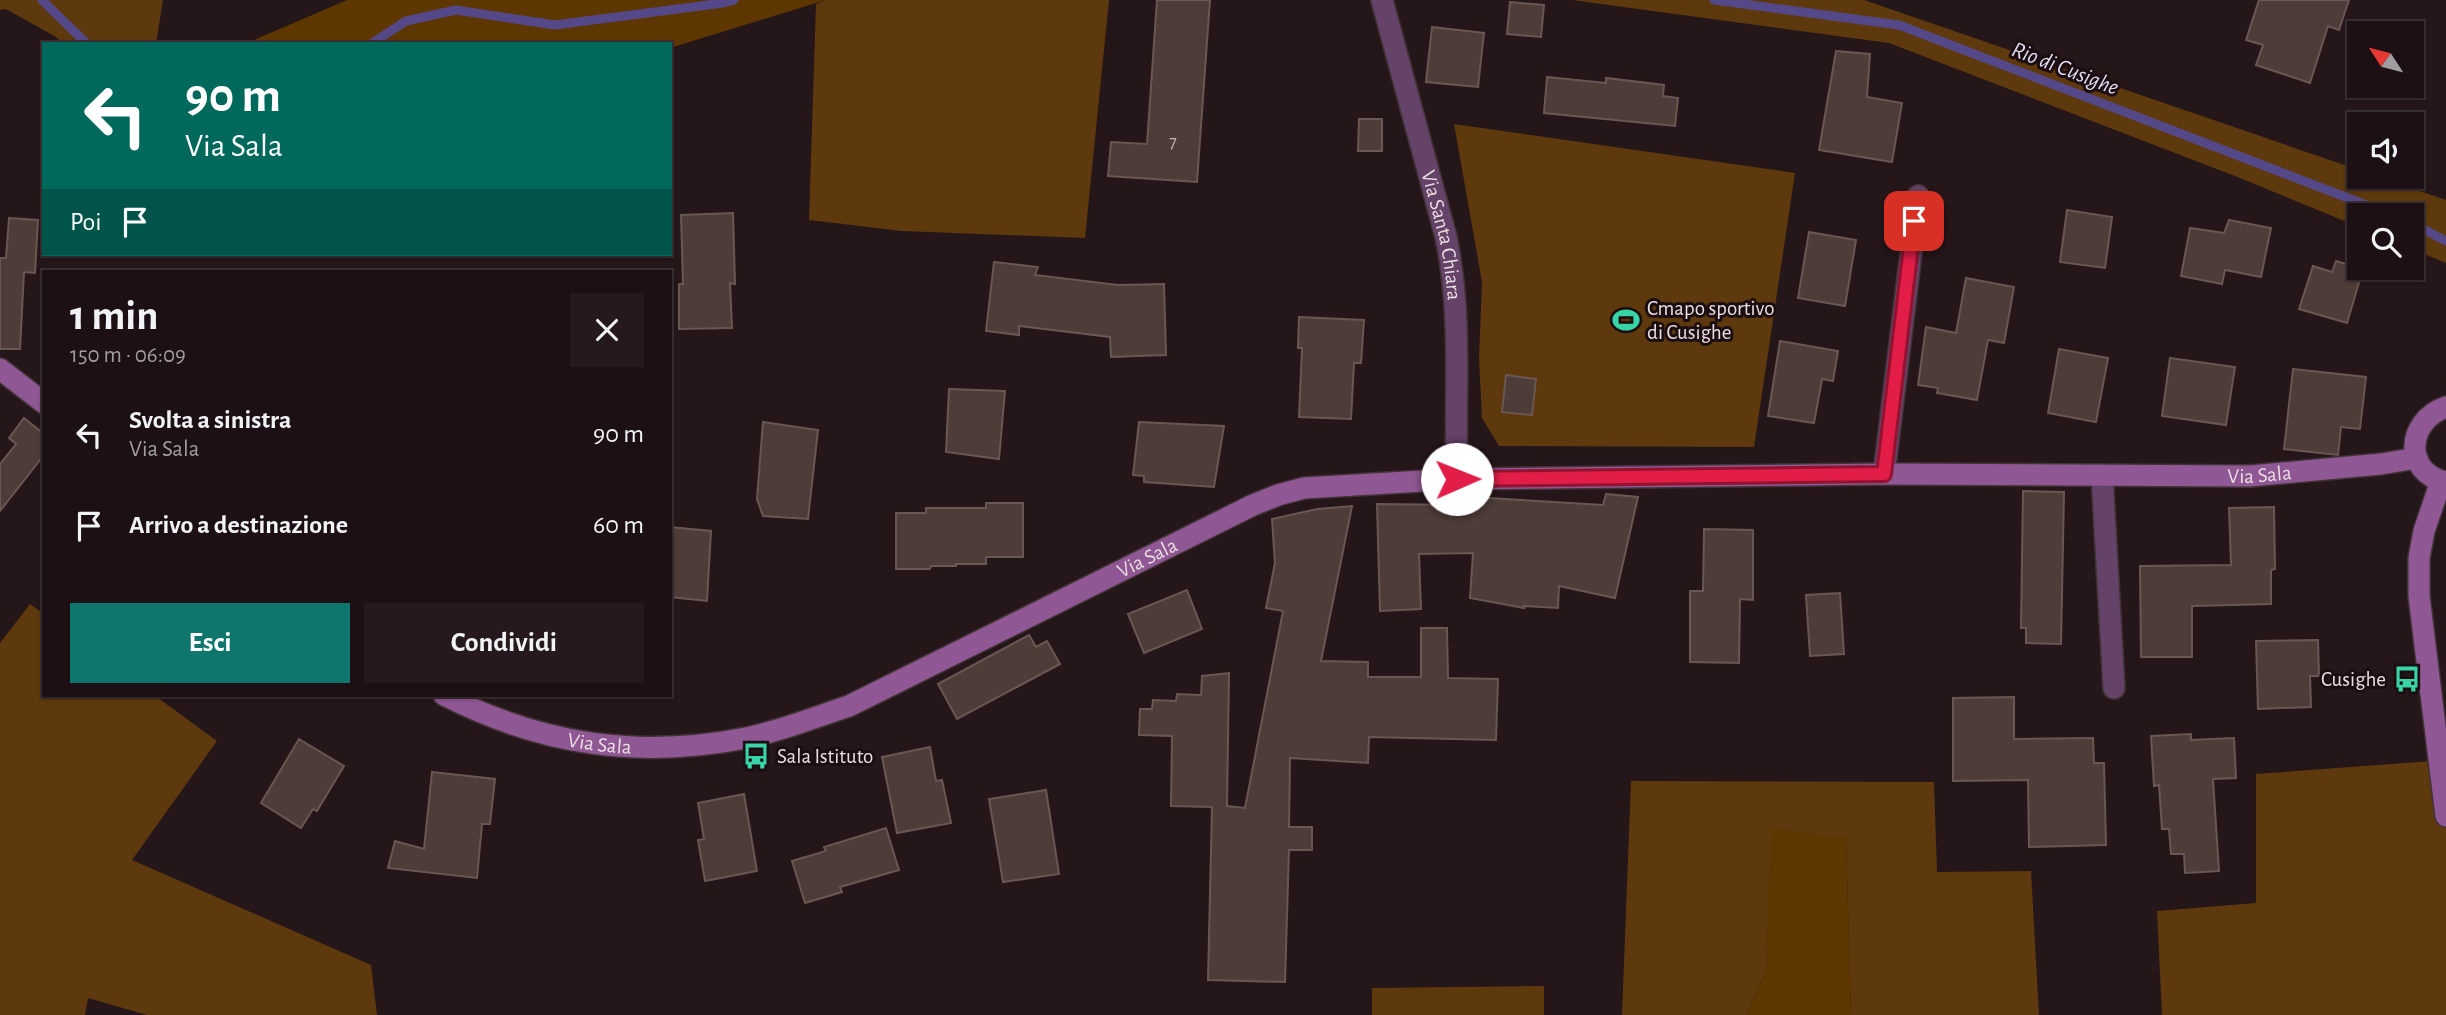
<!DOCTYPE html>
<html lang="it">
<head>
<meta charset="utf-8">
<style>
	:root { --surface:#1c1014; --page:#25191d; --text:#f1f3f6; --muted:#a09da0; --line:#3a3034; --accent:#0f766e }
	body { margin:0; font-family:"Alegreya Sans",sans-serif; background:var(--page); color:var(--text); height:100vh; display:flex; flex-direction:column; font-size:26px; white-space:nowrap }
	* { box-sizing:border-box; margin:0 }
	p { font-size:23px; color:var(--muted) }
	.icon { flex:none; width:38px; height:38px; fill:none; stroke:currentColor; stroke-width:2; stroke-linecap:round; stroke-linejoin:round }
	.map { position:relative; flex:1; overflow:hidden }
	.panel { position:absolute; left:42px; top:270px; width:630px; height:427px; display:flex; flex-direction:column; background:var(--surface); border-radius:0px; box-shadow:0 2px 5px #0004,0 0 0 2px var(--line) }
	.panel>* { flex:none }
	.hud { position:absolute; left:42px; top:42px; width:630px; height:214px; border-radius:0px; box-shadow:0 2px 5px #0004,0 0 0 2px var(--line); background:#00695c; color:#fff; overflow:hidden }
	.needle { width:46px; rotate:306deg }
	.fabs { position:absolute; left:2347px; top:21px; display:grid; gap:14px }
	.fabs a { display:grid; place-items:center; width:77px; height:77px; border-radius:0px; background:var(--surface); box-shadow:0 2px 5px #0004,0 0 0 2px var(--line); font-size:35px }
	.pin { position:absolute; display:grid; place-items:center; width:60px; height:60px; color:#fff; margin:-30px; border-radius:14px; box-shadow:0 4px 10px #0006 }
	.me { position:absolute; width:77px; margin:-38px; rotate:89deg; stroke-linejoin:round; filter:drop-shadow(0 0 5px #0008) }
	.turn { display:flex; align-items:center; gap:24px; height:147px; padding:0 28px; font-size:32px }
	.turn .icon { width:91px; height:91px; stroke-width:2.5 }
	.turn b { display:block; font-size:49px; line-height:60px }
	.then { display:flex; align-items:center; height:66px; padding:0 28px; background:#0003; gap:14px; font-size:26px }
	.round { display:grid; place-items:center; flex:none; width:74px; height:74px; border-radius:0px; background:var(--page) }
	.headline { display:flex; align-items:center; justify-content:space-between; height:119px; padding:0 28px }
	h1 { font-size:42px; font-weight:700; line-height:52px }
	.primary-button { display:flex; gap:14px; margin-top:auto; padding:14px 28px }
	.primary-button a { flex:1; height:80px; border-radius:0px; background:var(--accent); color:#fff; font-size:28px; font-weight:700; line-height:80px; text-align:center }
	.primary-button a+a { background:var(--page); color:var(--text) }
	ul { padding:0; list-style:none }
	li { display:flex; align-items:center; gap:21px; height:91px; padding:0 28px }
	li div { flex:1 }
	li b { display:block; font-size:26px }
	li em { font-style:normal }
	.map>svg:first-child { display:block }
	.green { fill:#5d390d }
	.forest { fill:#5d3600 }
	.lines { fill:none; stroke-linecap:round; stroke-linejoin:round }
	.stream { stroke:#554889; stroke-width:9 }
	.building { fill:#4d3c38; stroke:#6a5753; stroke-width:2 }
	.street-casing { stroke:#403236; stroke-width:24 }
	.secondary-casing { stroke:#403236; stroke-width:24 }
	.street { stroke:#654267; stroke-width:21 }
	.secondary { stroke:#8f5793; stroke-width:21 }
	.route-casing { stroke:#92132f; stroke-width:18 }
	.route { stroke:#e11d48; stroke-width:12 }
	.labels { text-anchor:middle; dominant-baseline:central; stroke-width:6; stroke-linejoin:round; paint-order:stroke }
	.number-label { font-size:18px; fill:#c2b6b7 }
	.street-label { font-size:21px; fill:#e9dee1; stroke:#1b0d11 }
	.poi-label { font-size:21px; fill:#e9dee1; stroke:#1b0d11; text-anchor:start }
	.water-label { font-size:23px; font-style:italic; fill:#dfddf1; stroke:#1b0d11 }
</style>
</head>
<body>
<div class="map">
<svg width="2446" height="1015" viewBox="0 0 2446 1015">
	<rect width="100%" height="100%" fill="#25161a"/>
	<!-- green -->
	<path class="green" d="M0 0H163L156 44H63L56 37 6 9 0 10Z
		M826 0H1109L1085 238 902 231 809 220 816 4Z
		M1572 0H1864L2359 170V177H2380L2446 200V263L2412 249V215H2359V227L2240 178 1889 43Z
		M1454 124 1795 173 1754 447 1499 446 1482 418 1479 359 1482 282Z
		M30 604 44 614V695H154L217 741 132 860 371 965 377 1015H147L88 998 85 1015H0V643Z
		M2446 760V1015H2162L2157 911 2256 903V774Z
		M1631 781 1934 782 1937 872 2031 871 2039 1015H1851L1846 839 1772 830 1766 971 1746 1015H1622Z
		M1544 986V1015H1372V988Z"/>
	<!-- forest -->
	<path class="forest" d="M347 0H826L670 48V44H245Z
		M1771 829 1846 838 1851 1015H1746L1766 971Z"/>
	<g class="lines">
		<!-- stream -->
		<path class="stream" d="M42 0 87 44
			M1714 0 1899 25 2392 215
			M371 44 406 21 456 10 555 25 723 3 734 0
			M2412 223 2446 241"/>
	</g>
	<!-- building -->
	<path class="building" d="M1157 0H1210L1197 182 1108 176 1111 142 1147 144Z
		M2259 0H2349L2339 30 2328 26 2310 83 2256 65 2263 45 2246 40Z
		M1510 2 1544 5 1541 37 1507 34Z
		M1432 27 1484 33 1478 87 1426 82Z
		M1836 51 1870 54 1867 97 1902 103 1892 162 1819 150Z
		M1547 77 1606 83V78L1664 85 1663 96 1678 98 1675 126 1544 113Z
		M1359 119H1382V151H1358Z
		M2067 210 2112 217 2105 268 2060 262Z
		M733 213 735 284 730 283 732 328 679 329V284H683L681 215Z
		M9 218 38 220 35 273 24 272 20 349H0V258H6Z
		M2229 220 2271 228 2261 277 2225 270 2222 284 2181 276 2190 228 2224 233Z
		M1809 232 1856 240 1845 306 1798 298Z
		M2336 261 2363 269 2347 323 2299 309 2313 266 2332 272Z
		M994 262 1038 267 1035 275 1118 285 1164 284 1166 355 1111 357 1110 337 1019 326V335L986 331Z
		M1966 278 2014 287 2004 343 1988 340 1977 400 1937 393 1938 388 1918 385 1926 327 1956 333Z
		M1299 317 1364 320 1361 363H1354L1351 419 1299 417 1302 348H1298Z
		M1780 341 1838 351 1833 381 1822 379 1814 423 1768 416Z
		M2059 349 2108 358 2096 422 2048 413Z
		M2170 358 2235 367 2226 425 2162 416Z
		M2293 369 2366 377 2360 429 2341 427 2338 455 2284 449Z
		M1506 375 1536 379 1532 415 1502 412Z
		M949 389 1005 391 999 459 946 452Z
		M24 418 44 434V455L0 511V464L16 444 9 438Z
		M763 422 818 430 808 519 763 516 757 499Z
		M1139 422 1224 426 1214 487 1144 482V476L1133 475Z
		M2023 491 2064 492 2061 644 2026 643V628H2021Z
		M1606 494 1638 497 1615 598 1559 586 1558 608 1524 606V608L1470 598 1473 553 1419 554 1421 609 1380 611 1377 504 1472 505 1473 497 1603 505Z
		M986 503H1023V557H986V564H956V566H931L930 569H896V513H926V508H986Z
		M1352 506 1321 661 1368 662V677H1421V628H1447L1448 678 1498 679 1496 740 1369 737 1368 763 1290 758 1289 827H1312V850H1289L1285 982 1208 980 1212 807 1171 806 1172 736 1139 735 1140 709H1152L1153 700 1176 701 1177 694 1201 695 1202 676 1229 673 1227 806 1245 808 1283 611 1266 608 1275 563 1272 519 1317 509Z
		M2274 507 2275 569 2271 570V604L2192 606V657H2141L2140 566 2231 565 2229 508Z
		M670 527 711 531 707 601 670 597Z
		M1704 529 1753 530V600L1740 599 1739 663 1690 662V591H1703Z
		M1187 590 1202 629 1144 653 1128 614Z
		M1840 593 1844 654 1810 656 1806 595Z
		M1029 635 1036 647 1047 641 1060 664 957 719 938 684Z
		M2318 640 2319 676H2310L2311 707 2258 709 2256 641Z
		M2014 697V739L2093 738 2094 763H2104L2106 845 2029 847 2028 780 1953 781V698Z
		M2191 734V740L2234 738 2236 778 2213 779 2219 871 2185 873 2184 854H2171L2169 829H2162L2159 785 2154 786 2151 736Z
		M299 739 344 766 317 811 313 809 301 828 261 803Z
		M930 747 936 781 942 780 951 823 897 833 882 757Z
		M432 772 495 779 490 824H482L477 878 388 868 395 841 424 849Z
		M1046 790 1059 874 1003 882 989 799Z
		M744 794 757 871 705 881 698 840 704 839 698 803Z
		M886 828 899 870 840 887 842 892 805 903 792 861 826 851 824 847Z"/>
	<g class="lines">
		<!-- street casing -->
		<g class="street-casing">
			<g id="street">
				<path id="s1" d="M1382 0 1446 237C1463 318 1454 397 1457 479"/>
				<path d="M1884 474 1918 196"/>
				<path d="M2102 475 2114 688"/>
			</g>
		</g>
		<!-- secondary casing -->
		<g class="secondary-casing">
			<g id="secondary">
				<path d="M0 369 44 403"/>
				<path d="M2446 407C2406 421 2403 473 2446 482"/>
				<path d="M2441 481 2424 531 2419 558V596L2446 816"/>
				<path id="s2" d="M444 695C542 745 639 759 746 738 781 731 815 717 849 706L1253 505 1278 495 1304 488 1457 479 1884 474 2250 476 2381 464 2417 458"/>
			</g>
		</g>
		<!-- street -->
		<use href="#street" class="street"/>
		<!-- secondary -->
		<use href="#secondary" class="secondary"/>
	</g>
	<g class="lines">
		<!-- route casing -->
		<g class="route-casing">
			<path id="route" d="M1457 479 1884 474 1914 221"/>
		</g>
		<!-- route -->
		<use href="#route" class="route"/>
	</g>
	<!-- icons -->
	<defs>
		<g id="stadium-bare" transform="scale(2.1)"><path d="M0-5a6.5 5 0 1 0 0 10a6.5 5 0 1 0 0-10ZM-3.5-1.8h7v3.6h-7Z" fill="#38d4a6" stroke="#1b0d11" stroke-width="2.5" paint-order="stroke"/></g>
		<g id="bus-bare" transform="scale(2.1)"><path d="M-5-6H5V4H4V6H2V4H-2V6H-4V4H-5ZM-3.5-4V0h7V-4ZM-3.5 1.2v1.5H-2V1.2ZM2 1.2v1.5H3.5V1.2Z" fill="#38d4a6" stroke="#1b0d11" stroke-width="2.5" paint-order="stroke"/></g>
	</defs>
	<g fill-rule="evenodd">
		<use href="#stadium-bare" x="1626" y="320"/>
		<use href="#bus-bare" x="2407" y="679"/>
		<use href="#bus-bare" x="756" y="756"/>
	</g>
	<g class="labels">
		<!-- number labels -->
		<g class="number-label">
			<text x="1173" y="143">7</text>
		</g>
		<!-- street labels -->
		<g class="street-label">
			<text stroke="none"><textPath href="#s1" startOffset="243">Via Santa Chiara</textPath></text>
			<text stroke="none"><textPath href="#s2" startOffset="1880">Via Sala</textPath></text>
			<text stroke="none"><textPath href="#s2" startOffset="752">Via Sala</textPath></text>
			<text stroke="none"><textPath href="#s2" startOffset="164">Via Sala</textPath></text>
		</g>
		<!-- poi labels -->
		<g class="poi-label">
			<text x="1647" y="308">Cmapo sportivo<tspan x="1647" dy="24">di Cusighe</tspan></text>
			<text x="2386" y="679" text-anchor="end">Cusighe</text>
			<text x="777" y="756">Sala Istituto</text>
		</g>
		<!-- water labels -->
		<g class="water-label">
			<text transform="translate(2065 69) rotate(21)">Rio di Cusighe</text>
		</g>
	</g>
</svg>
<div class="fabs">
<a><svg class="needle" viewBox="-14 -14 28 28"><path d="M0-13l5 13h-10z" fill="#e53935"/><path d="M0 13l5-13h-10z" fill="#a09da0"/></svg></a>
<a><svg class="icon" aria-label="sound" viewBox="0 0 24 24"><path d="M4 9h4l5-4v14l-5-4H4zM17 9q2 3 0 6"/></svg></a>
<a><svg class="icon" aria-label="search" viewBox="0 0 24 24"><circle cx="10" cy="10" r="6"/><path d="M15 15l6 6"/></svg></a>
</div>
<div class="pin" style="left:1914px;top:221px;background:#d93025"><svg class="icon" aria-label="arrive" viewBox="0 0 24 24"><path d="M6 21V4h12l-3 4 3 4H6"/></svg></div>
<svg class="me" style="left:1457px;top:479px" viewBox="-20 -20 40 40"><circle r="19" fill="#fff"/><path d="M0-13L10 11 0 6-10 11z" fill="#e11d48"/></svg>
<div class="hud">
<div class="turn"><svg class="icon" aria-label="left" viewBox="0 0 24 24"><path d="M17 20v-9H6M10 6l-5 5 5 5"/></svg><div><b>90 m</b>Via Sala</div></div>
<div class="then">Poi<svg class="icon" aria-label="arrive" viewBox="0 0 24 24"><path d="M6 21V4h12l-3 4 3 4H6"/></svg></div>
</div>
<section class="panel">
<div class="headline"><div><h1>1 min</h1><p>150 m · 06:09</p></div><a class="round"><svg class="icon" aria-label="close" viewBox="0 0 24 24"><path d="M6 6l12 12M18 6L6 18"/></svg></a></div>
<ul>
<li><svg class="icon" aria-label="left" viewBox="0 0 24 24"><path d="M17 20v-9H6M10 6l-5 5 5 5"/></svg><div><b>Svolta a sinistra</b><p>Via Sala</p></div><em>90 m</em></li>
<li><svg class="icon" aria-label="arrive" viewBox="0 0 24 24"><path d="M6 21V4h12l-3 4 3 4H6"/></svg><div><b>Arrivo a destinazione</b></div><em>60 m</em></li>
</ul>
<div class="primary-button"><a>Esci</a><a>Condividi</a></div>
</section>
</div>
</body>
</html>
